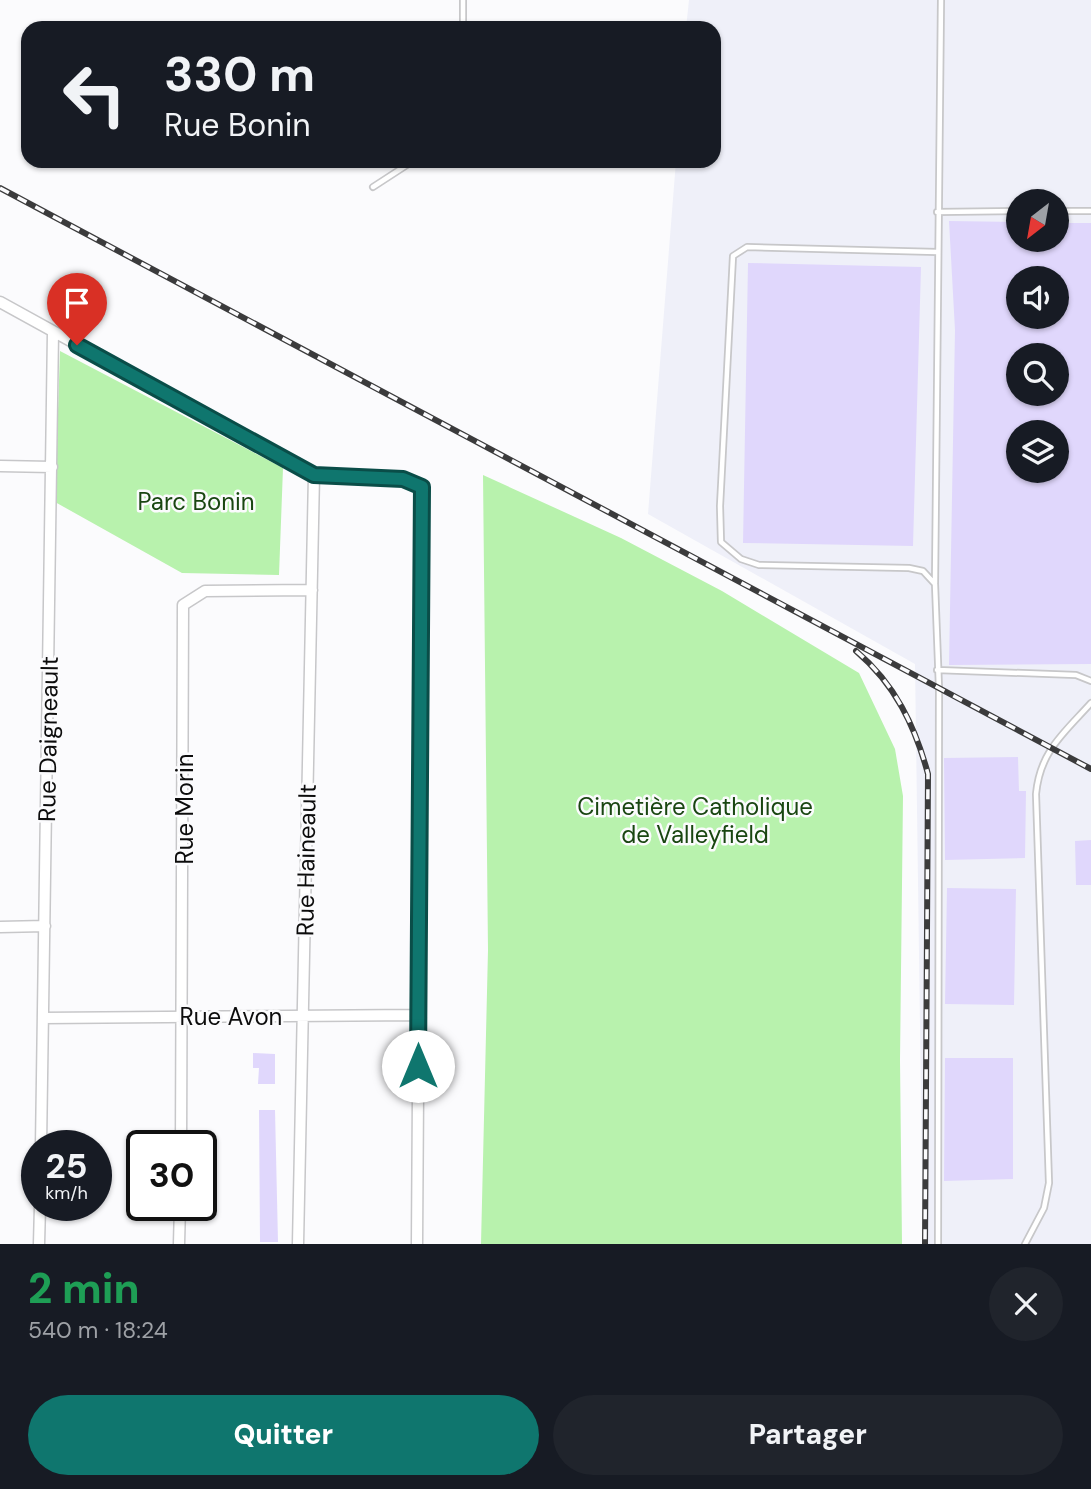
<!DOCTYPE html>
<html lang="fr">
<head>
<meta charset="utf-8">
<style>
	:root { --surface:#171b24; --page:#20242c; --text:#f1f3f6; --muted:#9ea1a6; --accent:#0f766e }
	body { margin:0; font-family:"DM Sans",sans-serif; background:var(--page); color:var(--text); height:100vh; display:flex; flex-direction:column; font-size:26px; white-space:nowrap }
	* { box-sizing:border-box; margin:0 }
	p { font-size:23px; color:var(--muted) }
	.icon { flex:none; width:38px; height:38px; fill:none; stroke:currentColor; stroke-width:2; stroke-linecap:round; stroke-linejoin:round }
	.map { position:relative; height:1244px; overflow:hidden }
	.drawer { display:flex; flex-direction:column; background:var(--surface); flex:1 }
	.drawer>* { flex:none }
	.top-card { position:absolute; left:21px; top:21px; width:700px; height:147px; border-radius:21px; box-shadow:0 2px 5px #0004; background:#171b24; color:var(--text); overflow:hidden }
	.needle { width:46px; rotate:211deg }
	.controls { position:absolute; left:1006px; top:189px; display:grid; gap:14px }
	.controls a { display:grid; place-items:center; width:63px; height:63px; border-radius:50%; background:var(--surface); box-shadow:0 2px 5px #0004; font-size:35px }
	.speed { position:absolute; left:21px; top:1130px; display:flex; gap:14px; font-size:35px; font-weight:700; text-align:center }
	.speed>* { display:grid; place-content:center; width:91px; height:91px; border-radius:50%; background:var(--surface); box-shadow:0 2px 5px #0004; line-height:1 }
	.speed small { font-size:18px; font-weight:400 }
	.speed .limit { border:4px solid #111; border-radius:10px; background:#fff; color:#111 }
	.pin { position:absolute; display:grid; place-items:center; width:60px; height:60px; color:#fff; margin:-72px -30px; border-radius:50% 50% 50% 0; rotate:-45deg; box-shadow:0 0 7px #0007 }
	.pin .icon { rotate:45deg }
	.me { position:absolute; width:77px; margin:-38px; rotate:0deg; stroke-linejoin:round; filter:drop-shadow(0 0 5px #0008) }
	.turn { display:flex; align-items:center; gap:24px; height:147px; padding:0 28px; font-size:32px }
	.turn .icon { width:91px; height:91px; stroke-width:2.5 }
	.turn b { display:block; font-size:49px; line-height:60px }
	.round { display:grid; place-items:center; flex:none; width:74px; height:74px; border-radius:37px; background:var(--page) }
	.summary { display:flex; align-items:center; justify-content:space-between; height:119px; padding:0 28px }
	h1 { font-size:42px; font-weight:800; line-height:52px; color:#1e9e55 }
	.button { display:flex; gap:14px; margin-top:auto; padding:14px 28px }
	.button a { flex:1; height:80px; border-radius:42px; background:var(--accent); color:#fff; font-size:28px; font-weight:800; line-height:80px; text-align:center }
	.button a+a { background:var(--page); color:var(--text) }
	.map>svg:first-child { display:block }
	.built { fill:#eff0f9; fill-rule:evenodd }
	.green { fill:#b8f2ad }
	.building { fill:#e0d7fc; fill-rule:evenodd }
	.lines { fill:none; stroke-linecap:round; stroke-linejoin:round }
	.lane-casing { stroke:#c7c7c9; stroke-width:8 }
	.street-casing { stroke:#c7c7c9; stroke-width:13 }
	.lane { stroke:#fff; stroke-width:4.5 }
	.street { stroke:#fff; stroke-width:10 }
	.rail-casing { stroke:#3b3b3c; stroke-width:6 }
	.rail { stroke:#fbfbfd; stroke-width:3.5; stroke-dasharray:10; stroke-linecap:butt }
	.route-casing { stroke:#0a4d48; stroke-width:18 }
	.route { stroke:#0f766e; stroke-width:12 }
	.labels { text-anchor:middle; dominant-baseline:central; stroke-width:5; stroke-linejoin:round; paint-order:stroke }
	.park-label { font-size:24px; fill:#194611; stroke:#fbfbfd }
	.street-label { font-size:24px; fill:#0c0c0c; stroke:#fbfbfd }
</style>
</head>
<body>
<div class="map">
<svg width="1091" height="1244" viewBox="0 0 1091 1244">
	<rect width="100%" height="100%" fill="#fbfbfd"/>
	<!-- built -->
	<path class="built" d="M689 0H1091V1244H923L915 664 648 514 676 161H714V28H686ZM1018 201H1057V240H1018ZM1018 278H1057V317H1018ZM1018 355H1057V394H1018ZM1018 432H1057V471H1018Z"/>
	<!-- green -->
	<path class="green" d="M60 351 283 468 279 575 182 573 55 502Z
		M483 475 621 538 722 591 859 673 895 749 903 796 900 1060 902 1244H481L488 950Z"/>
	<!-- building -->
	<path class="building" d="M949 221 1018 222V240H1057V223H1091V664L949 665 955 330ZM1018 278H1057V317H1018ZM1018 355H1057V394H1018ZM1018 432H1057V471H1018Z
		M748 263 921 267 913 546 743 543Z
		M1018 757 1019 791H1026L1025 858 945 860 944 758Z
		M1091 840V885H1076L1075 841Z
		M947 888 1016 889 1014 1005 945 1004Z
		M253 1053 275 1054V1084H258L259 1068H253Z
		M945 1058H1013V1179L944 1181Z
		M259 1110H275L278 1242H260Z"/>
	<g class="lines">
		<!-- lane casing -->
		<g class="lane-casing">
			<path id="lane" d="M463 0V28
				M373 187 413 161
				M1057 211H1091
				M937 212 1018 211
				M937 252 747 247 733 256 720 506 721 542 741 559 759 565 909 568 923 571 935 584 939 688 938 1244
				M935 583 941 0
				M937 670 1076 675 1091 681
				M1025 1244 1044 1208 1049 1183 1036 794C1040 751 1064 733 1091 703"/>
		</g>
		<!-- street casing -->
		<g class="street-casing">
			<path id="street" d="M0 302 314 475 403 479 422 487 417 1244
				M0 466 52 467
				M0 927 45 926
				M43 1018 418 1015
				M41 1146 53 332
				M181 1146 183 605 205 591 312 590
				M39 1244 40 1206
				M179 1244 180 1206
				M298 1244 314 475"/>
		</g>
		<!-- lane -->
		<use href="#lane" class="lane"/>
		<!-- street -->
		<use href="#street" class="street"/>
		<!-- rail casing -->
		<g class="rail-casing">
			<path id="rail" d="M0 188 1091 769
				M856 651C895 684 915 726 928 774L925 1244"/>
		</g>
		<!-- rail -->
		<use href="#rail" class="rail"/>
	</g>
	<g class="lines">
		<!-- route casing -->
		<g class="route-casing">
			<path id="route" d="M77 345 314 475 403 479 422 487 418 1066"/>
		</g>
		<!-- route -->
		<use href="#route" class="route"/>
	</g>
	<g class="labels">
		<!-- park labels -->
		<g class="park-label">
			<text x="196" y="501">Parc Bonin</text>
			<text x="695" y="806">Cimetière Catholique<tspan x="695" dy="28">de Valleyfield</tspan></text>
		</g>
		<!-- street labels -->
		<g class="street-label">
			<text transform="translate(48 739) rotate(-89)">Rue Daigneault</text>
			<text transform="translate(184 809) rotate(-90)">Rue Morin</text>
			<text transform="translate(306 860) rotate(-89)">Rue Haineault</text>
			<text x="231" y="1016">Rue Avon</text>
		</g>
	</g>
</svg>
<div class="controls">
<a><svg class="needle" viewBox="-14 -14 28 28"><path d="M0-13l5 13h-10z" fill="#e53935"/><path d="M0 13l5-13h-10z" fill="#9ea1a6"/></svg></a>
<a><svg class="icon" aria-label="sound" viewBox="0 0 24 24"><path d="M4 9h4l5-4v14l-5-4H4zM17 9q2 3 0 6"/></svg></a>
<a><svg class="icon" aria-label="search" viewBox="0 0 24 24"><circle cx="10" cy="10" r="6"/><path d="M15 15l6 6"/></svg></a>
<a><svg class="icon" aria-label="layers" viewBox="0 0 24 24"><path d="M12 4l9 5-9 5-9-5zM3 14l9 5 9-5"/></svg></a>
</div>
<div class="speed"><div>25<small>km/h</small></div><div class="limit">30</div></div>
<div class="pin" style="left:77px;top:345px;background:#d93025"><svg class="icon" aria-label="arrive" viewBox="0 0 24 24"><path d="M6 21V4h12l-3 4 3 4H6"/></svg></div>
<svg class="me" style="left:418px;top:1066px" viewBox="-20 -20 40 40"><circle r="19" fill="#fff"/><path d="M0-13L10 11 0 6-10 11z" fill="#0f766e"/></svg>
<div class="top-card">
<div class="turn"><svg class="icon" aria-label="left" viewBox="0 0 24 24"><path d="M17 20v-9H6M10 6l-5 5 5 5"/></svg><div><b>330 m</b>Rue Bonin</div></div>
</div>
</div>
<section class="drawer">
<div class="summary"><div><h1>2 min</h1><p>540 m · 18:24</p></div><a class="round"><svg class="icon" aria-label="close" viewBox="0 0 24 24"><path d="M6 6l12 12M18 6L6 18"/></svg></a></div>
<div class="button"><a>Quitter</a><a>Partager</a></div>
</section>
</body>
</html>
